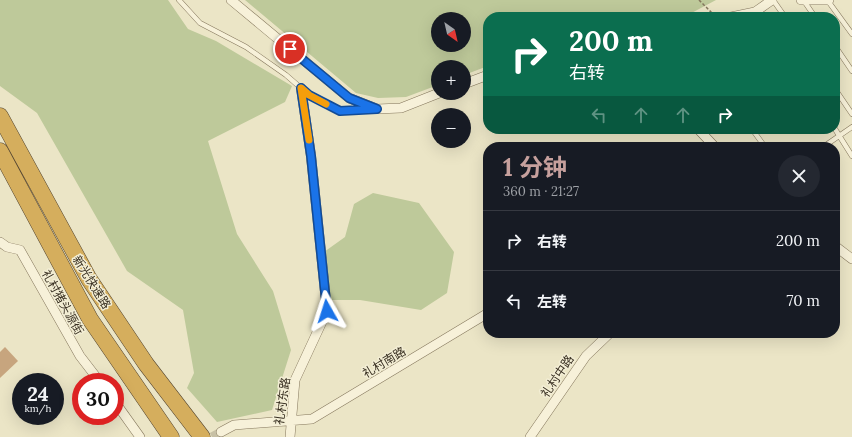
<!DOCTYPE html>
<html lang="zh">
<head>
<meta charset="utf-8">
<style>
	:root { --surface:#171b24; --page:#242831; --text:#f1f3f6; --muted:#9ea1a6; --line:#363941; --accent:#c6a09d }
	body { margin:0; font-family:Lora,"Noto Sans SC",serif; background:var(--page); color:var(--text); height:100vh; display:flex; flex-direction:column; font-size:15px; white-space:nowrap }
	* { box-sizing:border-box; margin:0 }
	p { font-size:13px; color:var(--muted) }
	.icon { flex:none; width:22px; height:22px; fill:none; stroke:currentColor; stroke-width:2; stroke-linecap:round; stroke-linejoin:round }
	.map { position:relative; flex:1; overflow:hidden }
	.side { position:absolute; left:483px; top:142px; width:357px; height:196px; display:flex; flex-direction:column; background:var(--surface); border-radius:16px; box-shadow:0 4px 16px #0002 }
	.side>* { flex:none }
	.banner { position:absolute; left:483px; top:12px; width:357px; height:122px; border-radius:16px; box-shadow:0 4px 16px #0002; background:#0b6e4f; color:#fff; overflow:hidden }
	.needle { width:26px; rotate:146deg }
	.tools { position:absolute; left:431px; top:12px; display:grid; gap:8px }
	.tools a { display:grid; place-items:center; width:40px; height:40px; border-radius:50%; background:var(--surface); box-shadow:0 4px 16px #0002; font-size:20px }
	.speed { position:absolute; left:12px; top:373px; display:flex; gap:8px; font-size:20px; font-weight:700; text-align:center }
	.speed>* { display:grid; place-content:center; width:52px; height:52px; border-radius:50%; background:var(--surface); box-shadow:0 4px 16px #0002; line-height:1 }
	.speed small { font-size:10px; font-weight:400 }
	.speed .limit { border:6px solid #d22; background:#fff; color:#111 }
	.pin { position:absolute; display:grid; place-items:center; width:34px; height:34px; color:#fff; margin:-17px; border:2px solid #fff; border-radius:50%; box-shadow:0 1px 4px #0007 }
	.me { position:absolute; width:44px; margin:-22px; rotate:354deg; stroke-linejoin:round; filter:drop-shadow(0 0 3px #0008) }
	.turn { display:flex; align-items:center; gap:14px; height:84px; padding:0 20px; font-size:18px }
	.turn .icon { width:52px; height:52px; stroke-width:2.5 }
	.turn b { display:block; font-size:28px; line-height:34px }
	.lanes { display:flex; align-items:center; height:38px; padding:0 20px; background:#0003; justify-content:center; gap:20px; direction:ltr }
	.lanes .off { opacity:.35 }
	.round { display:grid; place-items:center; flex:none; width:42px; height:42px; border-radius:21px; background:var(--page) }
	.head { display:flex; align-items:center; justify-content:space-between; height:68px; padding:0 20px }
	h1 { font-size:24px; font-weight:700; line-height:30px; color:var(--accent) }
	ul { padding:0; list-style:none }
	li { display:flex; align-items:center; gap:12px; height:60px; padding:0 20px; border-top:1px solid var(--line) }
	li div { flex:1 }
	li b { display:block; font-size:15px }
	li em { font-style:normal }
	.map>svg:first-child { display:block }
	.green { fill:#bec99a; fill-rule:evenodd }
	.building { fill:#c7a57e }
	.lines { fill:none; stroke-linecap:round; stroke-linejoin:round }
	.street-tunnel { stroke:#c7c0a5; stroke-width:9; stroke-dasharray:9 4.5; stroke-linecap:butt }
	.lane-casing { stroke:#85775d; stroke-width:5.5 }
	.street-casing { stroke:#85775d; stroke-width:10 }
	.highway-casing { stroke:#544531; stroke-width:17 }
	.path { stroke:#85775d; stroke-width:1.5; stroke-dasharray:3 2; stroke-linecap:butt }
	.lane { stroke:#f7f1d9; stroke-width:4.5 }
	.street { stroke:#f7f1d9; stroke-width:9 }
	.highway { stroke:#d5ae5d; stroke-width:16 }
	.route-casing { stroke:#114b97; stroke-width:10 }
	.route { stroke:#1a73e8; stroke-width:7 }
	.slow { stroke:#f59e0b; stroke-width:7 }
	.labels { text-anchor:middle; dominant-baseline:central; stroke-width:3; stroke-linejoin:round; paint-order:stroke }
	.street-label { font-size:12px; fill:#372e20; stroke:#f3eed5 }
</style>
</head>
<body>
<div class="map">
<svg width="852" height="437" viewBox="0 0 852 437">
	<rect width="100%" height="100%" fill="#ebe5c6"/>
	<!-- green -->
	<path class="green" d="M0 0H168L188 29 216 41 292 86 285 102 208 141 237 234 273 291 291 350 272 410 217 422 187 388 194 373 183 310 127 271 37 113 0 86Z
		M245 0H716L684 17H488V66L464 75V67H438V85L406 97 378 98 356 93ZM438 19H464V45H438Z
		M373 193 419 203 454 252 447 293 421 310 360 300H330L324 252 345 237 354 204Z"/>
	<!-- building -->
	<path class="building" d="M5 347 18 361 0 378V352Z"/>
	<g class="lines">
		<!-- street-tunnel -->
		<path class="street-tunnel" d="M212 437 221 432"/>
		<!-- lane casing -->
		<g class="lane-casing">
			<path id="lane" d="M179 0 200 23 246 47 286 75 309 95 340 111 371 110
				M773 0 785 17
				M804 1 815 17
				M828 1 852 34
				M835 46 852 71
				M835 89 852 114
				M752 129 765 147
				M835 129 852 156
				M823 147 852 127"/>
		</g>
		<!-- street casing -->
		<g class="street-casing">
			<path id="street" d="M231 0 349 98 377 109 401 108 439 93
				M801 0H829
				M731 17 755 12 772 0
				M464 84 488 75
				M698 129 715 147
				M0 242 7 247 20 250 80 356 100 382
				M835 246 852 259
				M115 402 140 437
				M221 432 234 425 312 419 488 313
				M290 437 295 380 327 311 311 156 301 88
				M530 437 586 356 610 333"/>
		</g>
		<!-- highway casing -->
		<g class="highway-casing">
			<path id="highway" d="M0 116 89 279 146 364 202 437
				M0 151 90 319 171 437"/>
		</g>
		<!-- path -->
		<path class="path" d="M699 0 716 17"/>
		<!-- lane -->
		<use href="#lane" class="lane"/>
		<!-- street -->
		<use href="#street" class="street"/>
		<!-- highway -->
		<use href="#highway" class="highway"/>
	</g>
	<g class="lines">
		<!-- route casing -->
		<g class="route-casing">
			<path id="route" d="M290 49 349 98 377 109 340 111 309 95 301 88 311 156 327 311"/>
		</g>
		<!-- route -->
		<use href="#route" class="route"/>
		<!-- slow -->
		<path class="slow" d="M309 140 301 88 309 95 326 104"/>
	</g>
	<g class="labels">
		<!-- street labels -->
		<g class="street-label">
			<text transform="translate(92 282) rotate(58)">新光快速路</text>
			<text transform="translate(63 302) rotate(61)">礼村猪头源街</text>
			<text transform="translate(384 362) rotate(-31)">礼村南路</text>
			<text transform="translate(557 376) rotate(-56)">礼村中路</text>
			<text transform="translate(282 401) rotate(-82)">礼村东路</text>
		</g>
	</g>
</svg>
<div class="tools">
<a><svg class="needle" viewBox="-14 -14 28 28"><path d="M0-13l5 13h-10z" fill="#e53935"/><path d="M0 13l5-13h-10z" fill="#9ea1a6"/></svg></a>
<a>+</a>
<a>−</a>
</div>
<div class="speed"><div>24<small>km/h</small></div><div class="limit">30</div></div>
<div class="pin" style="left:290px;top:49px;background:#d93025"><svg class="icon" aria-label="arrive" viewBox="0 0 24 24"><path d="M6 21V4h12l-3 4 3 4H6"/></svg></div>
<svg class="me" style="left:327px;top:311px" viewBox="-20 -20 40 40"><path d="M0-17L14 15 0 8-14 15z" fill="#1a73e8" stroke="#fff" stroke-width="4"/></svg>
<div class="banner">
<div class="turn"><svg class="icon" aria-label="right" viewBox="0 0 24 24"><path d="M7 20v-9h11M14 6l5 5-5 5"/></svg><div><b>200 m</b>右转</div></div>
<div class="lanes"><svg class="icon off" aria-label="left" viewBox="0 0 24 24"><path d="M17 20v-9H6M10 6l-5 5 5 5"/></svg><svg class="icon off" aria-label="ahead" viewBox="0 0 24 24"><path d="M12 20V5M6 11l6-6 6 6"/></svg><svg class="icon off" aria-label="ahead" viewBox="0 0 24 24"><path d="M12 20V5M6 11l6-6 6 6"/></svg><svg class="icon" aria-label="right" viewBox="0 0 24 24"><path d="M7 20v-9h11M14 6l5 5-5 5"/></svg></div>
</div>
<section class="side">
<div class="head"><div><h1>1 分钟</h1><p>360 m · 21:27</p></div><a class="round"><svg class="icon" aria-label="close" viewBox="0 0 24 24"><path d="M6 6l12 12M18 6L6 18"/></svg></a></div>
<ul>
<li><svg class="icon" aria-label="right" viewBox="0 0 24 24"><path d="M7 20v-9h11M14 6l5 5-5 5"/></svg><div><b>右转</b></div><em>200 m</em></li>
<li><svg class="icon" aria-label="left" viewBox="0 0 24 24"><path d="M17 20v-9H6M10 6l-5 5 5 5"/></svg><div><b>左转</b></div><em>70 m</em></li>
</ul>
</section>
</div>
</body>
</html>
